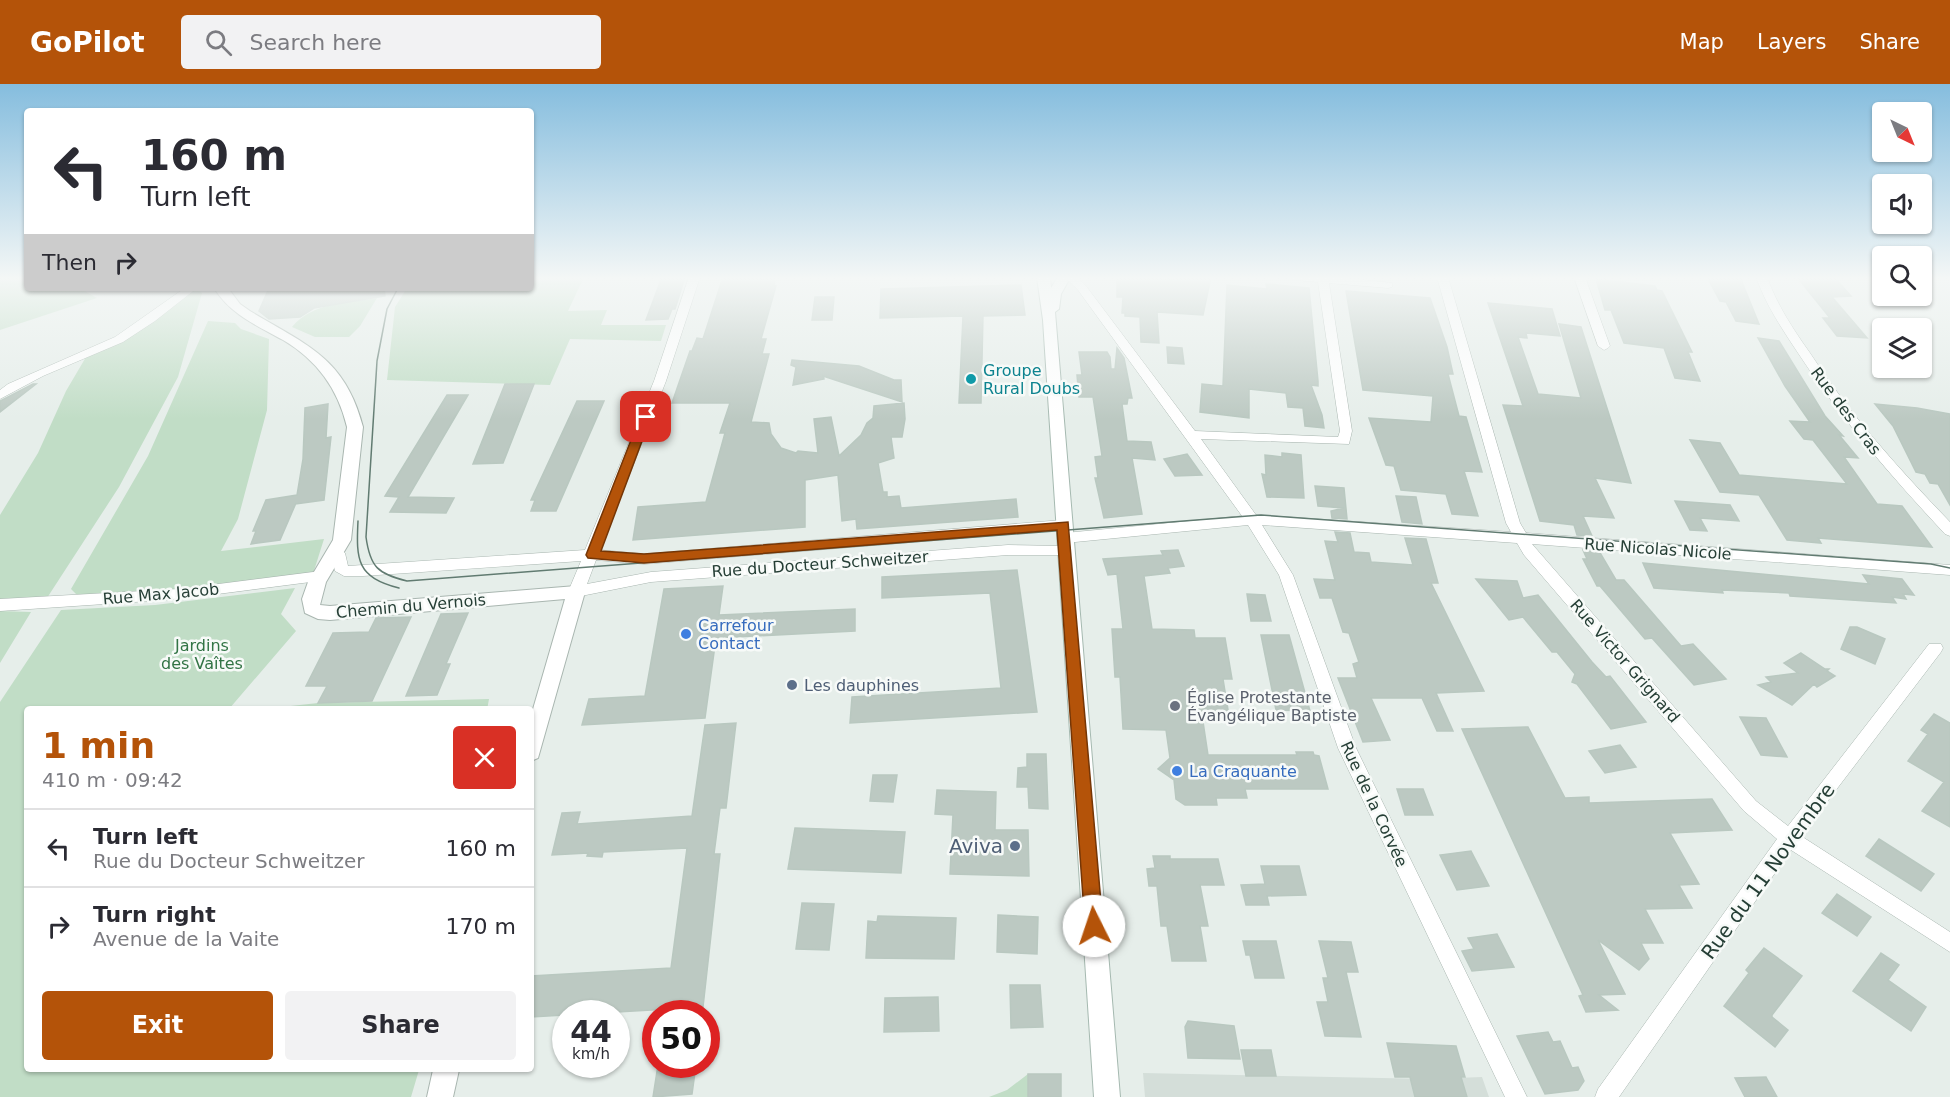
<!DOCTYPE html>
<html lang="en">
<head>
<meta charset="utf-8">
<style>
	:root { --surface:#fff; --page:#f2f2f3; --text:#2b2b33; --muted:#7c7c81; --line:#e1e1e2; --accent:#b45309 }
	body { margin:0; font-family:"DejaVu Sans",sans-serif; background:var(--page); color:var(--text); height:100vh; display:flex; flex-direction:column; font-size:22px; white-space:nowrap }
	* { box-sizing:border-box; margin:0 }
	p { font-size:20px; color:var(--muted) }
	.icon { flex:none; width:33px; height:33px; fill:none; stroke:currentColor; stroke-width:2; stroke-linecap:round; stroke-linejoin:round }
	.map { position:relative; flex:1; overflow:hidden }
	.panel { position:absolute; left:24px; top:622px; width:510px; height:366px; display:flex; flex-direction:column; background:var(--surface); border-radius:6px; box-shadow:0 2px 4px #0004 }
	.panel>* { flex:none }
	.guide { position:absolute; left:24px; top:24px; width:510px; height:183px; border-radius:6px; box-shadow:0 2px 4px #0004; background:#fff; color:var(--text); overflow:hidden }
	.needle { width:39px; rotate:137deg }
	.buttons { position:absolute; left:1872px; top:18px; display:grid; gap:12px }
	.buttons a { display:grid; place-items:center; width:60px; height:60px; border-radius:6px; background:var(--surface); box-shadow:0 2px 4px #0004; font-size:30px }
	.speed { position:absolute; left:552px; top:916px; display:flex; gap:12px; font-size:30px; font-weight:700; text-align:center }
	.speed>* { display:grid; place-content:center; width:78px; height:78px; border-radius:50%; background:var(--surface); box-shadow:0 2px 4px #0004; line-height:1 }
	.speed small { font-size:15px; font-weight:400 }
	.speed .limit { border:9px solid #d22; background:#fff; color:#111 }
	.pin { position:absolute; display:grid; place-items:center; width:51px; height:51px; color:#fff; margin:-26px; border-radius:12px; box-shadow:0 3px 9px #0006 }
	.me { position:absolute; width:66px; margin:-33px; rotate:356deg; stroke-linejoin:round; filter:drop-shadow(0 0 4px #0008) }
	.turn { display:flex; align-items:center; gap:21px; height:126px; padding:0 18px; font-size:27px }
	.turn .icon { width:78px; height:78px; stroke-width:2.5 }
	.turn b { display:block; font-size:42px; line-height:51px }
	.then { display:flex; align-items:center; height:57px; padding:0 18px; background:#0003; gap:12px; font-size:22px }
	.round { display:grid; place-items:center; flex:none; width:63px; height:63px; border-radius:6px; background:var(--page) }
	.head { display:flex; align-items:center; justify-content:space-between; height:102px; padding:0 18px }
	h1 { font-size:36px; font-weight:800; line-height:45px; color:var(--accent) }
	.cta { display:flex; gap:12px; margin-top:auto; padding:12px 18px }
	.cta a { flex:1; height:69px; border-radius:6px; background:var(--accent); color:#fff; font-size:24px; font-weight:800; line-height:69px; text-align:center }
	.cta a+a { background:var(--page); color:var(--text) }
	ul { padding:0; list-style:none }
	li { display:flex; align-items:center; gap:18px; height:78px; padding:0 18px; border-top:2px solid var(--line) }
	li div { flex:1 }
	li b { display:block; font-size:22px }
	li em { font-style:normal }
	header { display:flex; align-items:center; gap:36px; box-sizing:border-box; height:84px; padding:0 30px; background:var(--accent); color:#fff }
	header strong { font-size:28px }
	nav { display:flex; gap:33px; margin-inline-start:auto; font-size:21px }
	.search { width:420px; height:54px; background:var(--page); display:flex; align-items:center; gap:15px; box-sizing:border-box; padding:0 21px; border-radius:6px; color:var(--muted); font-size:22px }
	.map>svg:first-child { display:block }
	.built { fill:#d4ded9 }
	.green { fill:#c1ddc6 }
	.building { fill:#bcc9c2; stroke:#b9c8c0; stroke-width:1.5 }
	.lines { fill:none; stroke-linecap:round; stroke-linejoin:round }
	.minor-casing { stroke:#a9b6b0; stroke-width:1 }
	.tertiary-casing { stroke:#a9b6b0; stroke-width:2 }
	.secondary-casing { stroke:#a5b9b0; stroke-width:2 }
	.minor { fill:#fff; fill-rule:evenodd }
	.tertiary { fill:#fff; fill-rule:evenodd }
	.secondary { fill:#fff; fill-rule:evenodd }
	.tram { stroke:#617b71; stroke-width:1.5 }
	.route { fill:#b45309; stroke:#753606; stroke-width:1.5 }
	.culture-dot { fill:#0f9aa8; stroke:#f7faf8; stroke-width:2 }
	.shop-dot { fill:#3f7fe0; stroke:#f7faf8; stroke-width:2 }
	.service-dot { fill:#5c6f8a; stroke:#f7faf8; stroke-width:2 }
	.worship-dot { fill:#6b7280; stroke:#f7faf8; stroke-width:2 }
	.labels { text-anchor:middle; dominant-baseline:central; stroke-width:5; stroke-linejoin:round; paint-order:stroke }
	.culture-label { font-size:16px; fill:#0d838f; stroke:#f7faf8; text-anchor:start }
	.street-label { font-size:16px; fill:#263f36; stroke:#f7faf8 }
	.shop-label { font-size:16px; fill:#366cbe; stroke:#f7faf8; text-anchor:start }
	.park-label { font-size:16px; fill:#327445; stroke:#f7faf8 }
	.service-label { font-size:16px; fill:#4e5e75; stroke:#f7faf8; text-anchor:start }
	.worship-label { font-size:16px; fill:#5b616d; stroke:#f7faf8; text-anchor:start }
	.near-service-label { font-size:20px; fill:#4e5e75; stroke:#f7faf8; text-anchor:end }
	.near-street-label { font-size:20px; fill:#263f36; stroke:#f7faf8 }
</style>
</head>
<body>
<header>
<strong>GoPilot</strong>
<div class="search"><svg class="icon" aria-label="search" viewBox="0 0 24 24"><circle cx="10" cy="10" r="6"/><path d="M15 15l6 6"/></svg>Search here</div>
<nav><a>Map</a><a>Layers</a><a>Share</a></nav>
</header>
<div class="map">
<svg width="1950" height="1013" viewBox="0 0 1950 1013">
	<rect width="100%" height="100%" fill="#e6eeea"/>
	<!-- built -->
	<path class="built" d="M1143 989 1431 995 1482 993 1489 1013H1145Z"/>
	<!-- green -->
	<path class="green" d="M0 193H27V204H79L97 214 0 246Z
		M531 193H584L568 227 607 226 601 241H666L661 257 570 255 550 301 387 296 395 223 407 204H531Z
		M196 204 202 209 178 293 119 403 47 514 0 517V431L38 369 66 307 86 273Z
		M377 214 360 242 349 253H315L292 243C313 218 346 219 377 214Z
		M208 237 235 239 241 245 269 255 267 326 238 435 221 467 324 455 312 493 138 510 79 513 71 505 148 372Z
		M295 504 281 530 296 547 229 625 27 626V986H419L411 1013H0V618L61 526 155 521Z
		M0 527 31 528 0 579Z
		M489 615 487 626H254L318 619Z
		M1028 990V1013H989L1007 1006Z"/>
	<!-- building -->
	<path class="building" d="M662 193H685L675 225H672L668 235 646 236Z
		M723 193H775L774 201 776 202 761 255H766L762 270H769L751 338 769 339 771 350 781 364 796 369 798 367 818 369 814 335 831 333 839 372 861 351 867 339 873 334 874 322 904 319 905 335 902 353H891L894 374 878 379 883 408H887V413L899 412 901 424 1016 415 1018 433 857 445 856 435 842 437 838 391 805 396V443L633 456 638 423 706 418 725 349H720L730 319H672L690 267H692L697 254 703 255Z
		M1117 193 1177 196V193H1211L1203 231 1157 228 1159 259 1141 258 1140 233 1125 232V229H1122L1123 213H1117Z
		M1707 193H1740L1759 240 1736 237 1726 218 1720 217Z
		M1797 193H1834L1851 212 1832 213 1867 254 1837 252 1823 234H1830Z
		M1596 195 1655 202 1657 206 1662 207 1692 268H1688L1700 297 1675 294 1664 264 1624 259 1611 226H1605Z
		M1266 200 1309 204 1318 297V302L1311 301 1322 331 1324 344 1305 342 1303 324 1288 323 1286 309 1249 305V334L1200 328 1202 300 1223 302 1227 201 1267 205Z
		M1021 201 1025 231 983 232 981 319H959L963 232 880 234 881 205Z
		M269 204H384L385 212 314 224 300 233 269 235 259 227Z
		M1346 207 1430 214 1447 263 1453 290H1448L1459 332 1466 333 1482 388 1464 387 1478 432 1452 430 1446 410 1401 406 1394 382 1386 381 1369 334 1431 338 1433 312 1363 306Z
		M815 213H834L832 236H812Z
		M1488 219 1552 225 1560 252 1526 249 1527 254 1518 253 1538 310 1581 314 1559 240 1581 243 1631 399 1595 394 1614 434 1583 432 1592 452 1577 451 1574 441 1540 437 1503 321 1523 322Z
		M1758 254 1779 257 1825 332 1843 352 1839 351 1858 374 1844 373 1877 420 1902 422 1932 463 1818 454 1821 459 1787 456 1759 411 1720 408 1690 356 1720 359 1739 391 1847 400 1813 356 1804 355 1790 337 1810 338 1785 302Z
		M1167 263 1182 264 1184 280 1168 279Z
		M1117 264 1124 274 1132 314H1128L1127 320H1122L1127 357 1151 358 1155 376 1132 374 1142 430 1104 434 1095 394H1098L1095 373 1102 372 1093 313H1079L1077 291H1082L1079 268H1107L1110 273 1111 285H1115Z
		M792 276 859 282 894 296H901L902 318 823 292 824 295 793 301 796 283 791 281Z
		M33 300H36L0 328V317Z
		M505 300H534L503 379 473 380Z
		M447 311H468L408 413 454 414 446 429 390 428 399 413 385 412Z
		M577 317H604L556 427H531L535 416H531Z
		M328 320 326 354 331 353 324 416 296 420V419L280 456 251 460 256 447H253L266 416 297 411 303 375 305 324Z
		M1875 320 1917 324 1950 330V421L1938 400 1930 399 1925 390 1916 388 1893 342Z
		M1282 369 1301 371 1304 414 1267 413 1262 390 1266 391 1265 371 1282 373Z
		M1187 370 1202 391 1175 392 1164 375Z
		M1315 402 1344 404 1347 435 1332 434 1331 427 1344 424 1318 422Z
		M1396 412 1416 413 1422 440 1402 438Z
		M1675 417 1730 421 1739 437 1700 434 1707 447 1690 446Z
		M1335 448 1350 449 1354 468 1369 469 1371 478 1413 481 1405 454 1426 455 1438 499H1431L1484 607 1436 609 1453 647H1437L1422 614H1371L1390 656 1363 658 1338 594H1357L1353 580 1359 578 1349 549 1343 548 1332 514H1320L1314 495 1335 496 1325 457 1338 458Z
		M1178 466 1184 482 1168 484 1170 489 1144 492 1152 545 1194 546 1195 554H1225L1232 595H1223L1229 632 1202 631 1208 671H1297L1296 668H1313L1314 671 1319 672 1328 705H1245L1247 714H1216L1217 721H1185L1176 715 1174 696 1158 685 1170 674 1166 646 1123 645 1120 593H1115L1112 545H1123L1117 490 1108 491 1103 475 1163 471 1161 467Z
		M1583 466 1599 467 1616 496H1624L1681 562 1693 560 1726 595 1694 601 1652 554 1645 555 1600 502H1597L1583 475H1587Z
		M1643 479 1869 500 1863 491 1902 495 1914 511 1903 510 1906 515 1892 513 1896 519 1790 512 1789 509 1722 506 1723 509 1654 504Z
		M1017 486 1037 628 850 639 852 613 1001 604 990 509 882 514V493Z
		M1476 495 1517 497 1523 514 1538 511 1592 578 1606 593 1610 592 1646 638 1611 645 1577 600 1572 598 1575 590 1557 568H1552L1523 533 1509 536Z
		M723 502 719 531 855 525V547L716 554 705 634 582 641 589 615 645 612 664 505Z
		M1247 510 1265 511 1271 537H1251Z
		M468 529 446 580H450L437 611 406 612 441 530Z
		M411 533 372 617 318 619 327 602H306L333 549 369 548 376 534Z
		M1850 543H1857L1885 555 1875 580 1841 565Z
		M1261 551H1289L1310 627 1276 626Z
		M1801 569 1825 585H1829L1827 587 1835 592 1817 603 1814 600 1792 621 1758 601 1771 598 1766 593 1798 589 1784 579Z
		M1934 630 1950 639V743L1922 727 1944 698 1908 677 1928 650 1921 646Z
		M1740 633 1766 634 1787 673 1761 671Z
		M736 639 726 724H720L714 770H720L703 923 531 933V892L671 884 687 764 603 768 602 773 587 772 588 769 552 771 562 729 580 728 577 740 692 732 705 641Z
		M1528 643 1565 714 1589 713V719L1712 715 1732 746 1670 749 1699 800 1679 801 1692 824 1645 825 1663 859H1641L1649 875 1639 886 1598 856 1625 910 1599 911 1618 926 1586 928 1579 912 1583 911 1462 645Z
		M1620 661 1636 683 1605 689 1589 667Z
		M1027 670H1046L1048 725 1029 724 1028 703H1017L1018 684 1027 683Z
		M873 691H897L893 718 870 717Z
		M1397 705H1423L1433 731H1405Z
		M937 706 996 708 995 746H1028L1029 792 950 790 953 731 935 730Z
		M795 744 905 748 901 789 788 785Z
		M1879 755 1934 790 1921 807 1866 772Z
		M1471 767 1489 802 1457 806 1440 771Z
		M1153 772H1170V775H1218L1224 801H1200L1208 842H1200L1206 877H1172L1167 842H1161L1157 802H1149L1147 785 1155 784Z
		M1261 782H1299L1306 811 1267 812 1269 821H1246L1241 801 1265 800Z
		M1837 810 1871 833 1857 852 1822 829Z
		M802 819 834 820 829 866 796 865Z
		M998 831 1038 833 1037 870 997 868Z
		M878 832 956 834 954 875 866 874 868 837 877 838Z
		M1497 850 1514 883 1472 887 1462 867 1474 865 1468 854Z
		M1243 857H1276L1284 894H1255L1250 871H1246Z
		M1319 857 1351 858 1358 888H1346L1361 953 1325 952 1317 918H1328L1323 894H1328Z
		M1764 864 1802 892 1772 931V933L1788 946 1775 963 1724 922 1749 889 1746 886Z
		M1881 869 1899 881 1888 896 1926 923 1911 947 1853 907Z
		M1010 901H1040L1043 943 1011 944Z
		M938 913 939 947 884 948 885 914Z
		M1188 937 1234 942 1240 975 1188 974 1185 943Z
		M1548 948 1553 958 1560 957 1572 984 1578 983 1584 997 1578 1006 1545 1010 1517 952Z
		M1387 959 1456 962 1465 993H1461L1467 1013H1415L1410 993H1395Z
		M1241 966H1271L1276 992H1246Z
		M658 981H696L692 1010 653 1013Z
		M1028 990H1061V1013H1028Z
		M1766 993 1777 1013H1745L1735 994Z"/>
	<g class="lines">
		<!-- minor casing -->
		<g class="minor-casing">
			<path id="minor" d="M689 193H700L666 297 600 466 644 470 1063 436 1070 441 1063 446 644 480 596 476 587 500 651 488 1008 461 1065 462 1070 463 1072 467 1070 471H1008L651 498 576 513 571 512 568 508 581 477 363 492H344L335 487 331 469 338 464 345 469 348 482 585 466 654 297Z
				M1065 193H1077L1086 202 1195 347 1338 353 1340 347 1318 198 1295 196 1290 193H1338L1392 199V203L1388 204 1329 199 1352 347 1349 360 1201 355 1256 431 1511 448 1506 439 1437 193H1448L1520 439 1526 449 1950 481V491L1532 460 1756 717 1788 742 1929 560H1941L1943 564 1941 568 1801 752 1950 848V868L1791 766 1619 1013H1595L1598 1005 1777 755 1744 727 1524 471 1517 459 1262 441 1293 491 1356 664 1527 1013H1505L1338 664 1279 491 1248 441 1065 459 1058 454 1065 449 1242 432 1078 206Z
				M1574 193H1585L1610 262 1608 264 1604 266 1598 262Z
				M1756 193H1767C1777 221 1793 245 1810 269 1850 331 1899 385 1950 438V452L1945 450C1892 393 1841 335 1798 269 1782 245 1766 221 1756 193Z
				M185 204H197L155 237 123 258 43 292 0 315V306L8 300 115 253Z
				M321 487 326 488 328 492 326 496 179 515 0 527V515L179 505Z"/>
		</g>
		<!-- tertiary casing -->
		<g class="tertiary-casing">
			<path id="tertiary" d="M214 204H228L240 220 250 227C306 261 345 273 363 343L351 456 326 498 320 521 330 522 576 502 582 503 585 508 538 674 531 677V632L565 515 330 536 318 535 305 529 302 515 308 498 333 456 347 343C338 305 317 276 283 256 256 241 231 231 214 204Z
				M433 986H459L453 1013H427Z"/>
		</g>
		<!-- secondary casing -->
		<g class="secondary-casing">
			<path id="secondary" d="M1037 193H1050L1051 204 1058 193 1070 194 1061 210 1059 225 1055 228 1120 1013H1094L1043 236Z"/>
		</g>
		<!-- minor -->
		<use href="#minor" class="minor"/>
		<!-- tertiary -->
		<use href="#tertiary" class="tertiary"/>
		<!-- secondary -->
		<use href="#secondary" class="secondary"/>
		<!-- tram -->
		<path class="tram" d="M398 204 387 225 377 277 366 453C370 483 378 490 407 497L1261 431 1931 480 1950 484
			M358 437C356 477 357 493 399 504"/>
	</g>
	<!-- sky -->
	<linearGradient id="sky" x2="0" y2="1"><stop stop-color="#85bdde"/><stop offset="0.58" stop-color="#f4f7f6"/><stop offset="1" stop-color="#f4f7f6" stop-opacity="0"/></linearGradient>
	<rect width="1950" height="335" fill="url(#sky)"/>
	<!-- route -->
	<path class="route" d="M646 330 651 333 601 467 644 470 1068 438 1103 842 1101 848 1094 851 1088 848 1085 842 1057 446 644 479 588 474 586 471 640 333Z"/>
	<!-- markers -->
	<circle class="culture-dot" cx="971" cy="295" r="6"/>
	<g class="shop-dot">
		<circle cx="686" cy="550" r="6"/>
		<circle cx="1177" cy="687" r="6"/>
	</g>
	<g class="service-dot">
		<circle cx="792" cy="601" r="6"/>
		<circle cx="1015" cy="762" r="6"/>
	</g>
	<circle class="worship-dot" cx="1175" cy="622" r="6"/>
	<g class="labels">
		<!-- culture labels -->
		<g class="culture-label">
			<text x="983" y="286">Groupe<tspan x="983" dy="18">Rural Doubs</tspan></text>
		</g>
		<!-- street labels -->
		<g class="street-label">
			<text transform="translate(1846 327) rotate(53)">Rue des Cras</text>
			<text transform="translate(1658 465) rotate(4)">Rue Nicolas Nicole</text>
			<text transform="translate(820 480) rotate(-4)">Rue du Docteur Schweitzer</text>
			<text transform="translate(161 510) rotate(-5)">Rue Max Jacob</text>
			<text transform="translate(411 522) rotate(-5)">Chemin du Vernois</text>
			<text transform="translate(1625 577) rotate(49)">Rue Victor Grignard</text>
			<text transform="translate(1374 720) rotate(65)">Rue de la Corvée</text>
		</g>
		<!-- shop labels -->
		<g class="shop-label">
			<text x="698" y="541">Carrefour<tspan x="698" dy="18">Contact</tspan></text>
			<text x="1189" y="687">La Craquante</text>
		</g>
		<!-- park labels -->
		<g class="park-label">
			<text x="202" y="561">Jardins<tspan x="202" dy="18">des Vaîtes</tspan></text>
		</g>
		<!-- service labels -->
		<g class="service-label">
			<text x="804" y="601">Les dauphines</text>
		</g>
		<!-- worship labels -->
		<g class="worship-label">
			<text x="1187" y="613">Église Protestante<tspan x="1187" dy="18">Évangélique Baptiste</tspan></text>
		</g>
		<!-- near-service labels -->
		<g class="near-service-label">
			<text x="1003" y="762">Aviva</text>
		</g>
		<!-- near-street labels -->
		<g class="near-street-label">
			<text transform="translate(1768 787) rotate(-54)">Rue du 11 Novembre</text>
		</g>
	</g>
</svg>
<div class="buttons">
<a><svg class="needle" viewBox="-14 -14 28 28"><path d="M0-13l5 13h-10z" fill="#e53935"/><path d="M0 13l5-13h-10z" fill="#7c7c81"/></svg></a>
<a><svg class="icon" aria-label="sound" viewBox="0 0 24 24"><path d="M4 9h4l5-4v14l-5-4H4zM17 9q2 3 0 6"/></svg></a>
<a><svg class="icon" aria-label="search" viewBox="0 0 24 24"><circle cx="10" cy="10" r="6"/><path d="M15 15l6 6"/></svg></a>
<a><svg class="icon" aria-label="layers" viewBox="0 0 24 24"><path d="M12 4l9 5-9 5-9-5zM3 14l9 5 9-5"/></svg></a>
</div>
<div class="speed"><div>44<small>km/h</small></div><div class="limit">50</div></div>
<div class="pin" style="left:646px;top:333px;background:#d93025"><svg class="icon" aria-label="arrive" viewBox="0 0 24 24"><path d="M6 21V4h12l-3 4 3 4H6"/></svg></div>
<svg class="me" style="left:1094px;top:842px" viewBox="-20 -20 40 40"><circle r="19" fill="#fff"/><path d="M0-13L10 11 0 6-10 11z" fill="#b45309"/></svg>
<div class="guide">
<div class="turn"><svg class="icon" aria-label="left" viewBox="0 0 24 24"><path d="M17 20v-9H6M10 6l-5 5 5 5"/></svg><div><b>160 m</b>Turn left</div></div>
<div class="then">Then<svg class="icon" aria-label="right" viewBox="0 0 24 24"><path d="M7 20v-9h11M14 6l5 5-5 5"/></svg></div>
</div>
<section class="panel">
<div class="head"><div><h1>1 min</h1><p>410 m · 09:42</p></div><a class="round" style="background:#d93025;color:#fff"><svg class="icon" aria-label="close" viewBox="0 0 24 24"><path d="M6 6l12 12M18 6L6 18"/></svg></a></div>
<ul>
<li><svg class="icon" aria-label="left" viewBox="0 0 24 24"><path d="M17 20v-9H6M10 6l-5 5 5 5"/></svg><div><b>Turn left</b><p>Rue du Docteur Schweitzer</p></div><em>160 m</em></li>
<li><svg class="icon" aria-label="right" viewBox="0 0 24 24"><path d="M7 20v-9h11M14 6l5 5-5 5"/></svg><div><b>Turn right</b><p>Avenue de la Vaite</p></div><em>170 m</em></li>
</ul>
<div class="cta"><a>Exit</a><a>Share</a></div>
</section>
</div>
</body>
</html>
